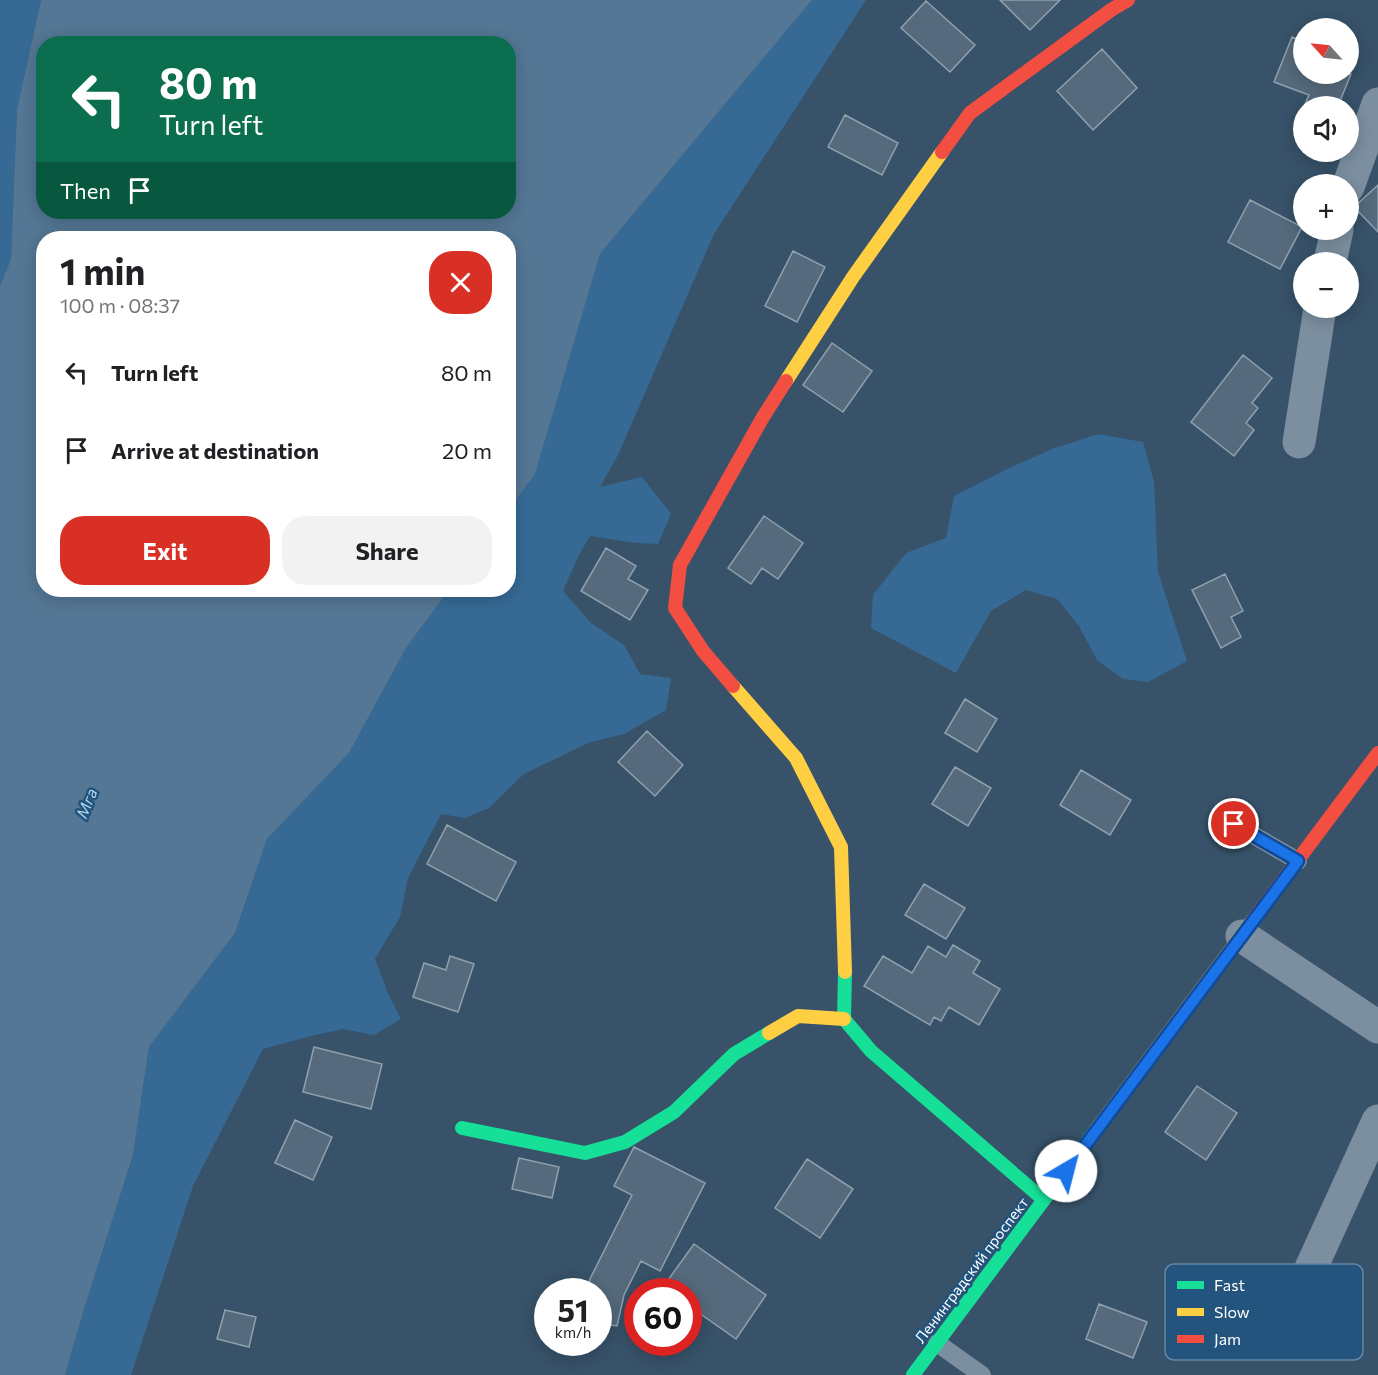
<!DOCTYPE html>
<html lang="en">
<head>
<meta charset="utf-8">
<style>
	:root { --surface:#fff; --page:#f2f2f2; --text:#202124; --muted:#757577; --accent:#d93025 }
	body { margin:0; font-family:Commissioner,sans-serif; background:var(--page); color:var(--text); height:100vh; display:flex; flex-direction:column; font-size:22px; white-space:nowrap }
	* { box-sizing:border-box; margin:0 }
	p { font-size:20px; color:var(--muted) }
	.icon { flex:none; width:33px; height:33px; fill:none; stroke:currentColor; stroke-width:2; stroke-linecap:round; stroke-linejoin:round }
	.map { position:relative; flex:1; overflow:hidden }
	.sheet { position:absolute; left:36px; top:231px; width:480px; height:366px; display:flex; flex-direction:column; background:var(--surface); border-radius:24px; box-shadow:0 3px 15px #0003 }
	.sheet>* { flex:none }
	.hud { position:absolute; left:36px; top:36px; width:480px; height:183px; border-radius:24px; box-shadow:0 3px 15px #0003; background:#0b6e4f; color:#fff; overflow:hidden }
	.needle { width:39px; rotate:297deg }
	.fabs { position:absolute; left:1293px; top:18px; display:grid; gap:12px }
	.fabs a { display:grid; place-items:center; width:66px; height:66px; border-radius:50%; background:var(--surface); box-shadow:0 3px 15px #0003; font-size:30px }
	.speed { position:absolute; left:534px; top:1278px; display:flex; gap:12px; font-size:30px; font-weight:700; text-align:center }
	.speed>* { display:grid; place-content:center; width:78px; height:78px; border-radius:50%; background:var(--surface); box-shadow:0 3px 15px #0003; line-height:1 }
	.speed small { font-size:15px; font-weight:400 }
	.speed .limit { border:9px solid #d22; background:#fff; color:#111 }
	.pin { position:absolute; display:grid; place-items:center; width:51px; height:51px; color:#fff; margin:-26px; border:3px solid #fff; border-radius:50%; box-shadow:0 2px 6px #0007 }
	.me { position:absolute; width:66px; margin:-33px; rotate:37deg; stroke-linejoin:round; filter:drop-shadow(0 0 4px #0008) }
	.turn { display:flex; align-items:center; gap:21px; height:126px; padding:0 24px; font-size:27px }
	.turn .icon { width:78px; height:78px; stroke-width:2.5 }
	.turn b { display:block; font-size:42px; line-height:51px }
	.then { display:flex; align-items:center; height:57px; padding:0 24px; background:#0003; gap:12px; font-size:22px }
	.round { display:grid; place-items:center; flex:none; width:63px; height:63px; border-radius:24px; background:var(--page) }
	.overview { display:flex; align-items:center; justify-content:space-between; height:102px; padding:0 24px }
	h1 { font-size:36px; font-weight:700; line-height:45px }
	.cta { display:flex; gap:12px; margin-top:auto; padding:12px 24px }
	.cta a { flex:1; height:69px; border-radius:24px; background:var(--accent); color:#fff; font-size:24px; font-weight:700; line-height:69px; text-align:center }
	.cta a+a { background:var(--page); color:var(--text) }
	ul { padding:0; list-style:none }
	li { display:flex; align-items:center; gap:18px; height:78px; padding:0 24px }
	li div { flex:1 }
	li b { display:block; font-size:22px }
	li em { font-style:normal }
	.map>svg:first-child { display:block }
	.green { fill:#366a95 }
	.water { fill:#547795; fill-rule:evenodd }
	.building { fill:#556a7c; stroke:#90a1ae; stroke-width:1.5 }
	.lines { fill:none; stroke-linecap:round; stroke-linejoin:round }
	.lane { stroke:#7c8fa0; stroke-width:18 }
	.street { stroke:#7c8fa0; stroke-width:33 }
	.fast { stroke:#16e098; stroke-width:14 }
	.slow { stroke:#ffcf43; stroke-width:14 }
	.jam { stroke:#f24e42; stroke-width:14 }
	.route-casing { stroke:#114b97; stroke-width:15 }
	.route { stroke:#1a73e8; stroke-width:10 }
	.labels { text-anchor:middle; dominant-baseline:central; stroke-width:5; stroke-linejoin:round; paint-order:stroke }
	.street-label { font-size:15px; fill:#fff; stroke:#22547e }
	.water-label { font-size:16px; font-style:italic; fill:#b3d4ee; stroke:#22547e }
	.key { fill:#22547e; stroke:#6487a5; stroke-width:1.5 }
	.key-label { font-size:16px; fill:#fff }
</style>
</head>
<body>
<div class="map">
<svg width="1378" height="1375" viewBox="0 0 1378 1375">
	<rect width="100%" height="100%" fill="#375269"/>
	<!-- green -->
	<path class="green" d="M0 0H41L17 109 11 259 0 286Z
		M812 0H866L714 234 618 455 600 487 642 477 671 514 658 544 636 543 590 536 579 555 563 591 591 623 624 645 640 674 671 678 666 710 624 734 588 743 524 774 489 808 465 818 441 814 408 878 400 917 375 959 388 993 401 1019 374 1035 343 1029 311 1036 263 1049 193 1186 131 1375H65L85 1306 133 1155 149 1047 235 933 267 839 349 753 406 648 449 590H508L509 509 535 473 600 254Z
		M1098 434 1143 442 1154 482 1158 572 1187 661 1148 682 1123 679 1097 660 1079 626 1057 599 1026 590 991 611 956 673 871 628 873 595 906 553 946 538 954 496 1007 469 1052 449Z"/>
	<!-- water -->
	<path class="water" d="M41 0H812L600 254 535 474 509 509 508 238H44V590H449L406 648 349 753 267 839 235 933 149 1047 133 1155 85 1306 65 1375H0V286L11 259 17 109ZM44 44H508V212H44Z"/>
	<!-- building -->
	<path class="building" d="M1000 0H1060L1030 30Z
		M926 1 975 45 950 72 901 28Z
		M1292 37 1304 42V74H1351L1338 106 1330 104 1329 106H1312L1305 104 1309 95 1274 82Z
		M1102 49 1137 88 1093 130 1057 91Z
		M845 115 898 143 882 175 828 147Z
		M1378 185V232L1354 207Z
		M1250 200 1302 227 1280 269 1228 242Z
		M793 251 825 267 797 322 765 306Z
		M832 343 872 371 843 412 803 385Z
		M1243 355 1272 378 1252 403 1258 408 1246 423 1254 430 1234 456 1191 422Z
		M764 516 803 543 778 579 762 568 751 584 728 568Z
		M606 548 636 566 628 579 648 590 630 620 581 591Z
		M1225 574 1243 611 1231 617 1241 637 1221 648 1192 590Z
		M965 699 997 719 977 752 945 733Z
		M647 731 683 765 655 796 618 762Z
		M955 767 991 788 968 826 932 804Z
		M1081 770 1131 800 1110 835 1060 805Z
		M447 825 516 862 496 901 427 864Z
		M924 884 965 908 946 939 905 915Z
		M953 945 980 961 973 973 1000 989 979 1025 949 1007 941 1021 934 1017 930 1025 864 986 883 956 912 973 928 946 946 957Z
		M450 956 474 964 458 1012 413 997 424 963 446 970Z
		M314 1047 382 1064 371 1109 303 1092Z
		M1197 1086 1237 1113 1206 1160 1165 1132Z
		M295 1120 332 1137 313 1180 275 1163Z
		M634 1147 705 1183 660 1271 641 1261 624 1295 617 1326 598 1323V1292H587L590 1279 632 1195 614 1186Z
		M519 1158 559 1167 552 1198 512 1189Z
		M807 1159 853 1189 820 1238 775 1208Z
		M694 1244 766 1295 736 1339 688 1305V1292H669L663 1287Z
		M1099 1304 1147 1322 1133 1358 1086 1339Z
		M225 1310 256 1317 249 1347 217 1339Z"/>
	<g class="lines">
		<!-- lane -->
		<path class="lane" d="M1234 824 1298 861
			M937 1343 982 1375"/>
		<!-- street -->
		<path class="street" d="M1348 187 1378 104
			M1330 262 1337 230
			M1299 442 1320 308
			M1242 936 1378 1027
			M1311 1268 1378 1121"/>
		<!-- fast -->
		<path class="fast" d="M845 972 844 1019 871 1051 1044 1200
			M462 1128 585 1153 625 1142 674 1112 734 1054 769 1033
			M913 1375 1096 1130"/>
		<!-- slow -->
		<path class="slow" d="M786 381 853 277 942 152
			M733 686 796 758 841 847 845 972
			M769 1033 798 1016 844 1019
			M1096 1130 1253 920"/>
		<!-- jam -->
		<path class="jam" d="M942 152 970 113 1111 10 1128 0
			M733 686 703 651 675 608 680 565 763 417 786 381
			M1253 920 1378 753"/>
	</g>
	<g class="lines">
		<!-- route casing -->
		<g class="route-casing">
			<path id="route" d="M1066 1171 1298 861 1234 824"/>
		</g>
		<!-- route -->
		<use href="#route" class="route"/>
	</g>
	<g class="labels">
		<!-- street labels -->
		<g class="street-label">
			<text transform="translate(971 1270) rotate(-53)">Ленинградский проспект</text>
		</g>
		<!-- water labels -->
		<g class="water-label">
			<text transform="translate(86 803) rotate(-68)">Мга</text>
		</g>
	</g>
	<!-- legend -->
	<rect x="1165" y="1264" width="198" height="96" rx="9" class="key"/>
	<rect x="1177" y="1281" width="27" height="8" fill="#16e098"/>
	<rect x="1177" y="1308" width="27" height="8" fill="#ffcf43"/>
	<rect x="1177" y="1335" width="27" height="8" fill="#f24e42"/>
	<g class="key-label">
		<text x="1214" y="1291">Fast</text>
		<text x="1214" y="1318">Slow</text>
		<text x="1214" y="1345">Jam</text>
	</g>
</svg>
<div class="fabs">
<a><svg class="needle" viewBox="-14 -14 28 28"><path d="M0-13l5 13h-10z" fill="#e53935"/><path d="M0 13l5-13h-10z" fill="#757577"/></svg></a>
<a><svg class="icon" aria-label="sound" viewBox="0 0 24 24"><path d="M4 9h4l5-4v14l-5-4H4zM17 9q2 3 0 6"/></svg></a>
<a>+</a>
<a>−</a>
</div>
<div class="speed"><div>51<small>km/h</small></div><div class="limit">60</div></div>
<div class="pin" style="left:1234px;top:824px;background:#d93025"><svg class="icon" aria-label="arrive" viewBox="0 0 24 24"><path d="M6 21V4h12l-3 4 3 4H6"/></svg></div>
<svg class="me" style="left:1066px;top:1171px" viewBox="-20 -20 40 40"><circle r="19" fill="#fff"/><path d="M0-13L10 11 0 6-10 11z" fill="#1a73e8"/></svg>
<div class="hud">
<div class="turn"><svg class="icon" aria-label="left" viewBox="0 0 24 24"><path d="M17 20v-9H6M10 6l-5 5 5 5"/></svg><div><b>80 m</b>Turn left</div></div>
<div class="then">Then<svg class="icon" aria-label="arrive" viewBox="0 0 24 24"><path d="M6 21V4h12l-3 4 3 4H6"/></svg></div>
</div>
<section class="sheet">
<div class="overview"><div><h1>1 min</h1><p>100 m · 08:37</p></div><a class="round" style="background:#d93025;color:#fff"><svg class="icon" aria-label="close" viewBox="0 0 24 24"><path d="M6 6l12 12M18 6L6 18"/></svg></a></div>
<ul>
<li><svg class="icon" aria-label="left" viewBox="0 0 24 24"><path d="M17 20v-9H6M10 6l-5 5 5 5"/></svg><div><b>Turn left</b></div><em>80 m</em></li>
<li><svg class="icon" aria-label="arrive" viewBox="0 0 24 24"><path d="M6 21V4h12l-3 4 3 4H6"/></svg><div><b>Arrive at destination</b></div><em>20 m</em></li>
</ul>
<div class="cta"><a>Exit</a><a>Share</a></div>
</section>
</div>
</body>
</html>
